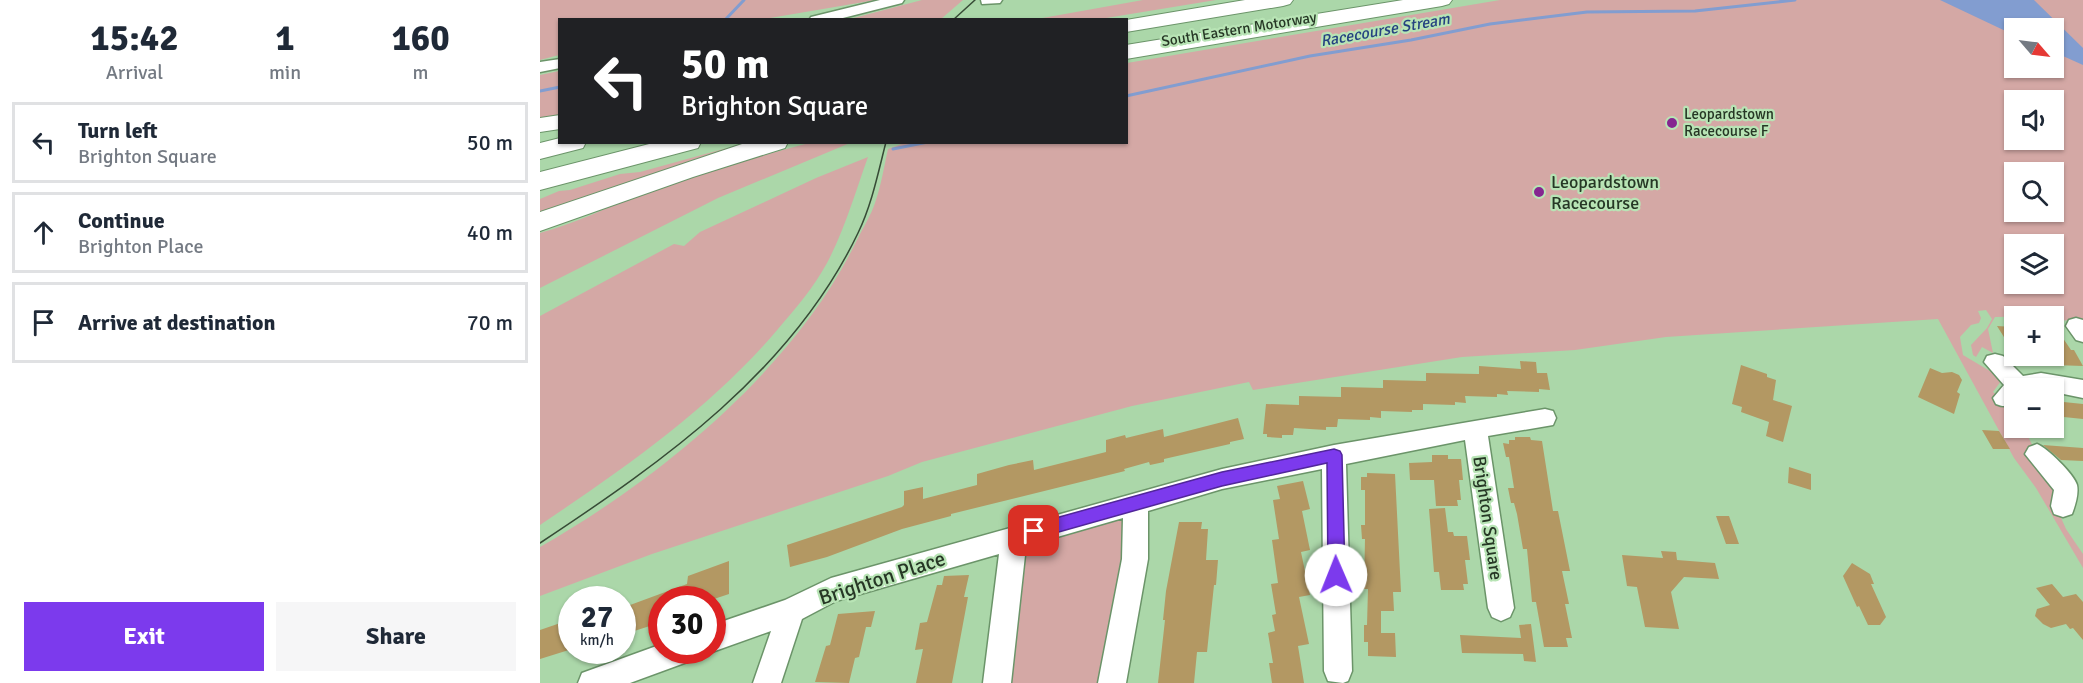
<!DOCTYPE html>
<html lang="en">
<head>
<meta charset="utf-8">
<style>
	:root { --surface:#fff; --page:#f6f6f7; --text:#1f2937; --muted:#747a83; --line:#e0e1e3; --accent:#7c3aed }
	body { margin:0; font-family:Signika,sans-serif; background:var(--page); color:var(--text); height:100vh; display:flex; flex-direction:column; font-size:22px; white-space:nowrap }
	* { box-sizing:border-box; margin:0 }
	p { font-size:20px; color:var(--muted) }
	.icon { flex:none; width:33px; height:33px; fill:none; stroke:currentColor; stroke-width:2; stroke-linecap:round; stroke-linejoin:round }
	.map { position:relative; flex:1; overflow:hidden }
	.details { display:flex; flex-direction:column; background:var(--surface); width:540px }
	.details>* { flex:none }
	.guide { position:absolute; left:18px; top:18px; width:570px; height:126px; border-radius:0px; box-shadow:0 2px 4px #0004; background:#202124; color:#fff; overflow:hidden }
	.needle { width:39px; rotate:118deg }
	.controls { position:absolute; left:1464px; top:18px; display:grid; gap:12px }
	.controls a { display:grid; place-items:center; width:60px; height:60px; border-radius:0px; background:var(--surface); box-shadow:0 2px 4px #0004; font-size:30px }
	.speed { position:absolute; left:18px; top:586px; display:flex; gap:12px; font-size:30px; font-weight:700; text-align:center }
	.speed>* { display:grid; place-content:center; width:78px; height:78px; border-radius:50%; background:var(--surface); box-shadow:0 2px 4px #0004; line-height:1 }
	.speed small { font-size:15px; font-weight:400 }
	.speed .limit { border:9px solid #d22; background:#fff; color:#111 }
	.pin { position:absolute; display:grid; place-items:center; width:51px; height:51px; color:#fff; margin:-26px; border-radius:12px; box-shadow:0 3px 9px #0006 }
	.me { position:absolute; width:66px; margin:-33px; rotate:359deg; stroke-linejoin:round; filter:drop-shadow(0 0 4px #0008) }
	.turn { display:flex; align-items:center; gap:21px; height:126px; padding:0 24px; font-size:27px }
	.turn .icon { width:78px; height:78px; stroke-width:2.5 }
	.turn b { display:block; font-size:42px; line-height:51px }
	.eta { display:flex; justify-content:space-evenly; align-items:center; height:102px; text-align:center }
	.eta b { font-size:36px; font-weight:800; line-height:42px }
	.button { display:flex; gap:12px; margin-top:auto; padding:12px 24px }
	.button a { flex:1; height:69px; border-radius:0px; background:var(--accent); color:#fff; font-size:24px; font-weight:800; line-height:69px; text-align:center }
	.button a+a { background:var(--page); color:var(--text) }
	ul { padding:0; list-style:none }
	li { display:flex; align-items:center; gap:18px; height:81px; margin:0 12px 9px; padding:0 12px; border:3px solid var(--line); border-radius:0px }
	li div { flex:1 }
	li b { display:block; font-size:22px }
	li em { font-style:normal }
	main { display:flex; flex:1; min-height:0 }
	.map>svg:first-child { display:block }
	.green { fill:#d4a8a5; fill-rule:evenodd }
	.water { fill:#829dd0 }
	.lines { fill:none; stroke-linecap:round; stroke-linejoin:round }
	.stream { stroke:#829dd0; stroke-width:3 }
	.building { fill:#b39863 }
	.minor-casing { stroke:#6b9469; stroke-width:3 }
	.highway-casing { stroke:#6b9469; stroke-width:2 }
	.minor { fill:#fff; fill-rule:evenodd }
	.highway { fill:#fff; fill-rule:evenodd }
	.tram { stroke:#374b36; stroke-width:1.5 }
	.route { fill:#7c3aed; stroke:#51269a; stroke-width:1.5 }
	.poi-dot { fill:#852690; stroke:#b8e4b5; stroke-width:2 }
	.labels { text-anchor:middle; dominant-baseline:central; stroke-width:4.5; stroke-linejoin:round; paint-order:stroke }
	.far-street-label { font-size:15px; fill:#263725; stroke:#b8e4b5 }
	.far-poi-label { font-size:15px; fill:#263725; stroke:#b8e4b5; text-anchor:start }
	.far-water-label { font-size:16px; font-style:italic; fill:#254280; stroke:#b8e4b5 }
	.poi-label { font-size:18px; fill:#263725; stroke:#b8e4b5; text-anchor:start }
	.street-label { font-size:18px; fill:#263725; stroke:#b8e4b5 }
	.near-street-label { font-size:21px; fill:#263725; stroke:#b8e4b5 }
</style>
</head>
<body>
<main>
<section class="details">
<div class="eta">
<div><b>15:42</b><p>Arrival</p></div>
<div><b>1</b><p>min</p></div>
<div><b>160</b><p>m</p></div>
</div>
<ul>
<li><svg class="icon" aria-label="left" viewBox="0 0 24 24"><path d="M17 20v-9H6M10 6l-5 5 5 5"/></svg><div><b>Turn left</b><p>Brighton Square</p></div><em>50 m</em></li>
<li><svg class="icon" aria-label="ahead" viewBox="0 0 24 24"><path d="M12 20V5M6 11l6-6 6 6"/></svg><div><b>Continue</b><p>Brighton Place</p></div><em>40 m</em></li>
<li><svg class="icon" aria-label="arrive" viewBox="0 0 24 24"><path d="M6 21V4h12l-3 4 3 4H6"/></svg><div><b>Arrive at destination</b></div><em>70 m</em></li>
</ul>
<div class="button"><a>Exit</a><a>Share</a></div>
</section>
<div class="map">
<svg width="1543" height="683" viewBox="0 0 1543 683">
	<rect width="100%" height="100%" fill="#abd7a9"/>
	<!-- green -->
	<path class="green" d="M0 0H336L224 19 20 20 19 55 0 60Z
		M382 0H423L401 19H310Z
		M603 0H676L560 19H497Z
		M960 0H1543V321L1514 320V316L1455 317 1448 329 1453 353 1442 347 1436 357 1433 355 1431 345 1447 328 1452 319 1446 310 1438 311 1441 318 1439 323 1431 325 1420 337 1423 355 1460 377 1461 381 1453 392 1474 408V428H1484L1496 453 1516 483 1514 502 1526 529 1543 554V568L1496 488 1474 458 1398 319 1126 337 1035 350 922 357 713 390 709 382 592 406 382 462 348 476 112 554 0 596V547C121 478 256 367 317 240 323 228 331 215 335 203 341 186 344 167 348 149L367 142H586L587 63ZM1474 28H1514V68H1474ZM1474 100H1514V140H1474ZM1474 172H1514V212H1474ZM1474 244H1514V284H1474Z
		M19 71V116L0 119V75Z
		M269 143H310L178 198 0 288V233C34 224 65 208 98 196 154 175 211 158 269 143Z
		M187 148 188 150 0 215V199L19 191 30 190 80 174 100 172Z
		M328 157C315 193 305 229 287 263 274 287 256 308 238 329 171 408 86 467 0 525V316L134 244 144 246 160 232 276 178Z
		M578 518 585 522 589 532 563 683H466L484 555 488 545Z"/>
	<!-- water -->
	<path class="water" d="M1400 0H1494L1543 48V65L1514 52V28H1474V35Z"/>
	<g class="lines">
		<!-- stream -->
		<path class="stream" d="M185 20 204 0
			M0 91 20 87
			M586 96 770 56 871 40 950 24 1047 12 1155 11 1255 0
			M353 149 388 142"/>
	</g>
	<!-- building -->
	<path class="building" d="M1514 325 1531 350H1534L1543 366 1514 365Z
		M1457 326 1474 327V353Z
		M980 361 996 362 997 373H1007L1010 390 999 389V392L967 391 968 395 957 394V397L925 396 926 403 915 402V405L883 404V410H872V412L841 411V418L830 417V420L798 419 797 427H786V430L754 428 753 435H742V438L727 437V434H723L726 404 759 405V396L801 397V387L843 388V380L886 381V373L939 374V366L981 369Z
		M1201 365 1227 374V377L1236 380 1233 400 1252 406 1243 442 1226 436 1229 422 1201 412 1202 407 1192 404Z
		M1390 368 1402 373 1412 372 1419 375 1422 380 1417 392 1420 394 1414 414 1378 397Z
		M1514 401 1543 404V419L1514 416Z
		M698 418 704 439 690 442V444L624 459V462L610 465 609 462 584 469 585 471 411 514V516L362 529 287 557 250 567 247 545 362 507 364 505V491L383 487V499L437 485V474L469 465 493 460 494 470 566 452V440L585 435 586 438 623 429 624 437Z
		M1442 430 1459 431 1470 449H1453Z
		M975 437H990L991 440 1002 441 1013 511H1018L1030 571H1022L1029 604H1025L1032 638H1026L1028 647H1004L996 602H992L987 549H983L977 514 974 503H971L968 488H974L969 457H966L963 443 969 444V440H975Z
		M1503 445 1543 448V461L1521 460Z
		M892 455H908V459H921L923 480H919L921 500H917L918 506H896L894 480H870L869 463 892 462Z
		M1249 467 1271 474V490L1248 483Z
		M827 473 855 474 861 592H853L854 611H841V633H855L856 657 828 656V642H824V625H827L828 589H824L825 539H822L821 525H825V490H821V477H827Z
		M763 481 770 509 762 511 770 550 761 552 770 595 759 597 769 644 758 646 764 683H732L729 663H733L728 633 735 631 732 615 736 614 731 584 738 583 732 540 739 539 733 500 740 499 737 486Z
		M905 508 908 532H913L914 536H927L930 560H925L928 584H923L924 590H901L899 572H894L889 509Z
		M1176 516H1189L1199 544H1186Z
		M639 522H662L661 529H668L666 560H678L676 585H674L667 652H657L654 683H618L625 620H623L626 591Z
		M1121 551 1136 552 1137 560 1175 563 1179 579 1144 577 1131 592 1139 629 1105 627 1097 587 1087 586 1082 555 1123 558Z
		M189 561V594L171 600H122V622L82 635V608L147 584 148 576Z
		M1312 563 1330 574 1334 584H1331L1346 617 1340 625H1328L1319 606 1317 607 1303 576Z
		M429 575 424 597H428L412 683H376L383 649 375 650 380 623 387 622 397 585H402L404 576Z
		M1512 584 1523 597 1536 594 1543 602V640L1533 628 1530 629 1526 624 1511 628 1503 624 1495 616 1497 609 1510 605 1496 588Z
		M335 611 331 627H326L319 657 315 658 309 683 275 682 286 646 290 645 298 614Z
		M32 619V649L0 659V630Z
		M991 624 996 662 984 661 983 654 922 653 920 635 981 638 979 625Z"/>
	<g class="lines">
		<!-- minor casing -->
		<g class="minor-casing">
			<path id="minor" d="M340 0H364L362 3 295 20H269L271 17Z
				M441 0H462L460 3 442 4Z
				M20 59V68L0 72V62Z
				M1536 318 1543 320V342L1536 340 1526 326 1529 320Z
				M1455 354 1463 356 1483 376 1501 373 1543 380V398L1514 392V388H1474V402C1468 407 1463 407 1456 404L1453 398 1464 385 1444 362 1447 356Z
				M1005 409 1013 411 1016 418 1013 425 948 436 974 608 970 617 961 621 952 617 948 608 925 440 806 464 812 671 808 681 803 683 788 681 784 671 782 469 682 489 608 511V559L586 683H558L582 559 583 518 486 546 471 683H443L459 554 296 601 262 619 241 683H213L231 631 172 652 169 651H172V625L245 600 291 578 682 469 794 445Z
				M1497 444C1507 448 1534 474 1537 485 1539 494 1535 506 1532 514L1523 517 1514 514 1511 506 1514 490 1485 454 1489 447Z
				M122 644V651H154L150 661 90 683H38L42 673Z"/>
		</g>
		<!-- highway casing -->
		<g class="highway-casing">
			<path id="highway" d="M705 0H753L750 4 743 6 586 32V20Z
				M863 0H912L909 4 902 6 586 59V45Z
				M20 115V129L0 132V118Z
				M20 138V142H46L43 148 0 159V143Z
				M117 142H161L158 148 0 190V172Z
				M208 142H248L245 148 153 177 0 231V212Z"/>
		</g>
		<!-- minor -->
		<use href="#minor" class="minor"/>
		<!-- highway -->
		<use href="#highway" class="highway"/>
		<!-- tram -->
		<path class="tram" d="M413 20 435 0
			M0 543C124 461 252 371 318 233 332 204 338 173 346 142"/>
	</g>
	<!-- route -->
	<path class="route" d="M794 449 800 451 802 455 805 575 802 581 796 583 790 581 788 575 787 463 682 486 494 539 489 537 486 531 489 526 494 524 682 472Z"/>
	<!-- markers -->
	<g class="poi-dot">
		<circle cx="1132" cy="123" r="6"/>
		<circle cx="999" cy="192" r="6"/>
	</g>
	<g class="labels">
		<!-- far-street labels -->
		<g class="far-street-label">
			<text transform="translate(699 29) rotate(-9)">South Eastern Motorway</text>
		</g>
		<!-- far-poi labels -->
		<g class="far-poi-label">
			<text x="1144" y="114">Leopardstown<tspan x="1144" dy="17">Racecourse F</tspan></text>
		</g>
		<!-- far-water labels -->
		<g class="far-water-label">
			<text transform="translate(845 30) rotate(-10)">Racecourse Stream</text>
		</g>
		<!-- poi labels -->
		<g class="poi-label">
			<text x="1011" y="182">Leopardstown<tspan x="1011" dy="21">Racecourse</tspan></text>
		</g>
		<!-- street labels -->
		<g class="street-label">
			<text transform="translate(948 518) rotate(82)">Brighton Square</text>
		</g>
		<!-- near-street labels -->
		<g class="near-street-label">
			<text transform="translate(342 578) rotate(-18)">Brighton Place</text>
		</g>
	</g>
</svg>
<div class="controls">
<a><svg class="needle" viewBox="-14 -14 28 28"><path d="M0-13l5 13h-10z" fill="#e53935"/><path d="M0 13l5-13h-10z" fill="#747a83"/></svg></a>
<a><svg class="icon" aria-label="sound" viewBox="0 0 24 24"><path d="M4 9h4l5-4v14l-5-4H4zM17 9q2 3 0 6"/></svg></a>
<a><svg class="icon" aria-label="search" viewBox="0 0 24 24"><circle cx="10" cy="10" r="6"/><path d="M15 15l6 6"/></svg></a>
<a><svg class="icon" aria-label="layers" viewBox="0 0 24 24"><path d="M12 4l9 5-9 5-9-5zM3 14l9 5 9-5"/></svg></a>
<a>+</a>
<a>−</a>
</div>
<div class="speed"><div>27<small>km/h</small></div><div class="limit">30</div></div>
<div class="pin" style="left:494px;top:531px;background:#d93025"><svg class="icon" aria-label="arrive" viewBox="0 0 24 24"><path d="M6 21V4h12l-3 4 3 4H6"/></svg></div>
<svg class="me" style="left:796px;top:575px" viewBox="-20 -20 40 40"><circle r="19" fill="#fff"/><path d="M0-13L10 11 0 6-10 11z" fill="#7c3aed"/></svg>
<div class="guide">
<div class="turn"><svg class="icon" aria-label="left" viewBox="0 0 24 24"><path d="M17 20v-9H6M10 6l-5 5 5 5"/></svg><div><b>50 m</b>Brighton Square</div></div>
</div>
</div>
</main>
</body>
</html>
